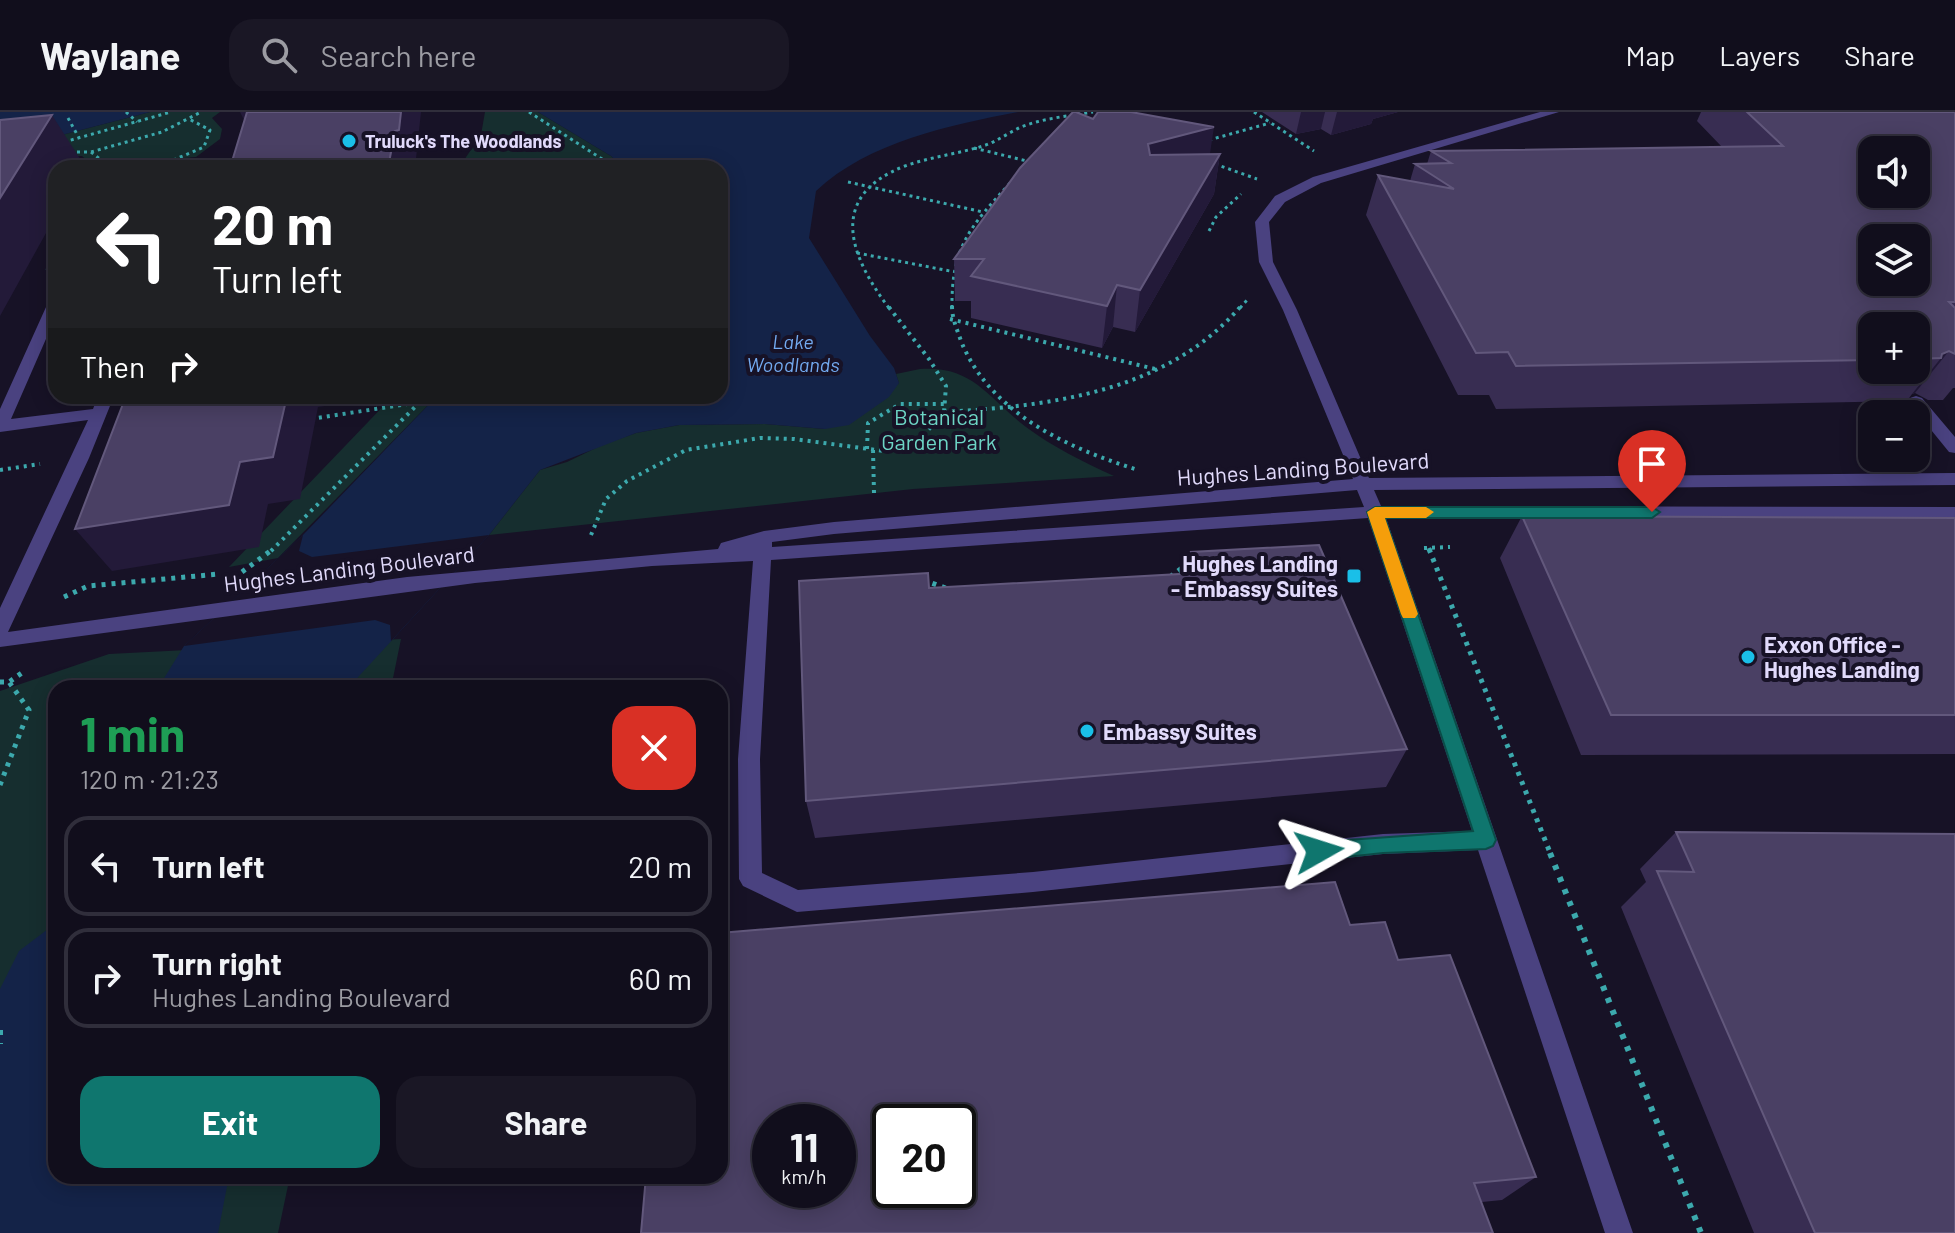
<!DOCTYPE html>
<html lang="en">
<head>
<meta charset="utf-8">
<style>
	:root { --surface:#110e1c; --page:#1a1725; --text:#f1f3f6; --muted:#9c9ca3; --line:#302e3b; --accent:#0f766e }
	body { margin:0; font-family:Barlow,sans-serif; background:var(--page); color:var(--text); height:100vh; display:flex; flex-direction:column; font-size:30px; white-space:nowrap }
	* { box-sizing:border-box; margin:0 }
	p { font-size:26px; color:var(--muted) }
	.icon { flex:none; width:44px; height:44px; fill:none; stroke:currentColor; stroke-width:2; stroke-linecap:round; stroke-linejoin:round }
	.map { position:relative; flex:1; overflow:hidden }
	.panel { position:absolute; left:48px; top:568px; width:680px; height:504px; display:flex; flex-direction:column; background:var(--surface); border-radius:24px; box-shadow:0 4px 20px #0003,0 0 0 2px var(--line) }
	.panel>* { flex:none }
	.banner { position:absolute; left:48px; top:48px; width:680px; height:244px; border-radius:24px; box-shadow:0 4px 20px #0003,0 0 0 2px var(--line); background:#202124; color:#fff; overflow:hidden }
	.controls { position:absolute; left:1858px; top:24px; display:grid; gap:16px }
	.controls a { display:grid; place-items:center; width:72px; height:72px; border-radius:16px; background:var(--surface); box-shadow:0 4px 20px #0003,0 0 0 2px var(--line); font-size:40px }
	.speed { position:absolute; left:752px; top:992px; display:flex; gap:16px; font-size:40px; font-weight:700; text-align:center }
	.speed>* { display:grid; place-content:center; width:104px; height:104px; border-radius:50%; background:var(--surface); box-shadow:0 4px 20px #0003,0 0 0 2px var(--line); line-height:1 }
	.speed small { font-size:20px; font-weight:400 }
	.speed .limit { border:4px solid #111; border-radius:12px; background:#fff; color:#111 }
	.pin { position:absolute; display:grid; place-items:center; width:68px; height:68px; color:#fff; margin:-82px -34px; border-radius:50% 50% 50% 0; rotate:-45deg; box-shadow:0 0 8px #0007 }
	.pin .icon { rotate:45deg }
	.me { position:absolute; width:88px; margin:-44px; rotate:84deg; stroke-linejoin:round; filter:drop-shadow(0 0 6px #0008) }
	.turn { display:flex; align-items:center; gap:28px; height:168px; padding:0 32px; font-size:36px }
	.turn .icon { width:104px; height:104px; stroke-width:2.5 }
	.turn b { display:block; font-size:56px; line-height:68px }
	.then { display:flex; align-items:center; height:76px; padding:0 32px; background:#0003; gap:16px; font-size:30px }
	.round { display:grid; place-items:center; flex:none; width:84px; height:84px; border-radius:24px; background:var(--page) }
	.overview { display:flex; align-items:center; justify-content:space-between; height:136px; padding:0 32px }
	h1 { font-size:48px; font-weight:700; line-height:60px; color:#1e9e55 }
	.button { display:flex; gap:16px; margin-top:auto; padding:16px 32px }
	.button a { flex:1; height:92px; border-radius:24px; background:var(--accent); color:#fff; font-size:32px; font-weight:700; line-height:92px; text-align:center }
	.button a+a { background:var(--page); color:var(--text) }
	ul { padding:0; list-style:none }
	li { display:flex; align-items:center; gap:24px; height:100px; margin:0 16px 12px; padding:0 16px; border:4px solid var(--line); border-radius:24px }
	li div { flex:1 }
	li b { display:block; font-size:30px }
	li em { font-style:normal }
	header { display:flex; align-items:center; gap:48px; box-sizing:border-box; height:112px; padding:0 40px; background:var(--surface); border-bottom:2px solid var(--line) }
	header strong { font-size:38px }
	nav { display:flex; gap:44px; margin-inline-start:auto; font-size:28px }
	.search { width:560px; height:72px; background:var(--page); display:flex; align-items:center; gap:20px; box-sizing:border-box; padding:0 28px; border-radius:24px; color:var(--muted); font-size:30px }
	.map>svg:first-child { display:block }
	.green { fill:#162e2f }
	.water { fill:#142348 }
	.pier { fill:#171226 }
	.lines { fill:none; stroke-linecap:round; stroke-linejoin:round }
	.path-far3 { stroke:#3ca9ad; stroke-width:3; stroke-dasharray:3 4; stroke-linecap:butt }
	.path-far2 { stroke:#3ca9ad; stroke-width:4; stroke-dasharray:3 5; stroke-linecap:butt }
	.path-far1 { stroke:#3ca9ad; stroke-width:5; stroke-dasharray:4 6; stroke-linecap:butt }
	.path { stroke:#3ca9ad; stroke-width:6; stroke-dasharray:5 8; stroke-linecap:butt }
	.minor { fill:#4a4280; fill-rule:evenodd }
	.wall { fill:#382d52; fill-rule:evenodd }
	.shaded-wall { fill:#231a39 }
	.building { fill:#4a4064; stroke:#62587c; stroke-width:2; fill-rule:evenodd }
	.route { fill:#0f766e; stroke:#0a4d48; stroke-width:2 }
	.slow { fill:#f59e0b }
	.poi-dot { fill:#1abfe8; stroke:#171226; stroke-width:3 }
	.labels { text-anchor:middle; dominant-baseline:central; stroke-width:8; stroke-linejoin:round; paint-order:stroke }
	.far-poi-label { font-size:18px; font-weight:bold; fill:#e1dafb; stroke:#171226; text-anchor:start }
	.far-water-label { font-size:20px; font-style:italic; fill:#73aaf1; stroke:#171226 }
	.park-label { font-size:22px; fill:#6dd5c5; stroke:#171226 }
	.street-label { font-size:22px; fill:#e1dafb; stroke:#171226 }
	.poi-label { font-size:22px; font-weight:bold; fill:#e1dafb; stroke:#171226; text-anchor:start }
</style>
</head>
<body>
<header>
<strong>Waylane</strong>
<div class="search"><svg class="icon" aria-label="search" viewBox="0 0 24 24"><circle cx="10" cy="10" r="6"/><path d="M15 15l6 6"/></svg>Search here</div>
<nav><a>Map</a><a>Layers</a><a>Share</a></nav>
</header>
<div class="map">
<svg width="1955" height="1121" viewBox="0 0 1955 1121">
	<rect width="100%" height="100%" fill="#171226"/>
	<!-- green -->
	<path class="green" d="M150 0H220L212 6 222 17 220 27 196 45 92 53 82 44H29L0 39Z
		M485 0H538L611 44 624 56H491V51L460 54 481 23Z
		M920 257C973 253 988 286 1026 315 1053 335 1083 350 1114 364L913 377 489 423 540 358 567 350 602 333 636 321 679 313 765 312 825 317 899 271 896 262Z
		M393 284H437L278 446 229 455Z
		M401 527 391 576H56V1064H290L278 1121H0V579L109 542Z"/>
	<!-- water -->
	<path class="water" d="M0 0H150L0 39Z
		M538 0H1018C950 13 868 30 816 79L809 126 870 224 894 256 899 271 889 285 849 313 825 317 765 312 679 313 636 321 540 358 489 423 348 576H158L184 534 303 423 437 284H720V56H624L611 44Z
		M56 811V1064H229L218 1121H0V877L19 839Z"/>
	<!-- pier -->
	<path class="pier" d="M303 423 299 439 312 445 489 423 391 529 390 513 375 508 184 534Z"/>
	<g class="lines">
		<!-- path-far3 -->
		<path class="path-far3" d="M126 0 137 10
			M529 0 616 56
			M1254 0 1314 39
			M68 6 79 26
			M1209 28 1270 11
			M64 30 171 0
			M974 36 1031 50
			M70 40H91L111 56
			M91 40 162 20 201 0
			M1215 52 1257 67
			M111 56 171 49 204 35 210 18 189 7
			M848 70 983 100
			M1209 119 1216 105 1241 82
			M857 141 950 159
			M47 158 56 140
			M889 196C849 143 827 84 905 54 930 45 957 42 983 34 996 30 1008 21 1021 15 1044 6 1069 4 1093 0
			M952 196C951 134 971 114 1011 70
			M1240 196 1248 187"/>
		<!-- path-far2 -->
		<path class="path-far2" d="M952 194C952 207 957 217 961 229 990 301 1066 335 1135 357
			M950 207 1155 257
			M944 300C1051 294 1167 280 1241 194
			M311 307 420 290
			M867 337 868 311 900 292H946
			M873 338 874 381
			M0 358 40 352
			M591 423 606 387 627 369 686 338 760 326 794 327 884 339 904 335 923 324 944 300 946 274 929 247 888 194
			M1424 436 1450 435
			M1429 436 1430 439
			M271 439 426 284"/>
		<!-- path-far1 -->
		<path class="path-far1" d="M1429 437 1551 743
			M242 460 273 437
			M1170 465 1194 447
			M923 468 951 478
			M64 485 88 474 219 462
			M0 570H9L26 558
			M0 673 29 598 9 570"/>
		<!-- path -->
		<path class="path" d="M1550 741 1701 1121
			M0 918V932"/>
		<!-- minor -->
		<path class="minor" d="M1540 0H1559L1321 71 1285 90 1269 110 1273 150 1297 198 1369 366 1955 361V373L1374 378 1381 394 1955 395V407L1386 406 1633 1121H1605L1478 738 1383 742 1033 780 797 800 743 774 739 767 738 647 753 449 652 454 475 471 0 535V496L88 308 0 320V297L51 184 56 183V204L11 307 93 297 98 284H114L89 346 8 520 407 465 718 437 721 431 764 419 834 410 1353 367 1283 198 1259 150 1255 110 1275 84 1313 65ZM1357 378 1364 395 772 435V430L834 422ZM1368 406 1472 719 1383 722 1033 760 798 778 762 761 760 647 771 448Z
			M1916 284 1922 286 1955 325V341L1949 340 1910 292V286Z"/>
	</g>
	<!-- wall -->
	<path class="wall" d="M1262 0H1398L1373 7 1371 12 1331 23 1321 17 1296 22Z
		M1701 0H1955V276H1953L1943 288H1928L1915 281 1912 282 1907 289 1496 297 1489 283H1458L1366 103 1378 63 1410 69 1415 52H1427L1431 39 1722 35 1697 9ZM1872 214H1916V258H1872Z
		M1093 7 1210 43 1220 42 1214 82 1135 220 1113 215 1102 236 971 206V189H955L954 147Z
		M1522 404 1955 406V642L1581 643 1500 446Z
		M1191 440 1407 637 1386 675 815 726 806 689 929 476 1186 462Z
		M1676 720 1955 1121H1754L1621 795 1646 770 1640 757Z
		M1350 813 1536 1065 1502 1088 1482 1090Z"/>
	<!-- shaded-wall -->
	<path class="shaded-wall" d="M240 0H260L252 24Z
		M401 0H421L415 56H388L395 19Z
		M1301 0H1325L1321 17 1296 22Z
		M1337 0H1398L1373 7 1371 12 1331 23Z
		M52 3 84 53 82 56H56V103L0 204V86Z
		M1214 15 1208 55 1143 72 1148 32Z
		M1220 42 1214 82 1135 220 1140 178Z
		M1117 173 1113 215 1102 236 1107 194Z
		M1949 239 1915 281 1912 282 1941 246 1942 242Z
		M287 284H357L346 291 318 295 300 387 268 392 259 435 112 459 75 417Z"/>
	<!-- building -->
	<path class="building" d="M247 0H401L399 18 395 19 388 56H230Z
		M1073 0H1076L1093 7 1098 0H1131L1214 15 1148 32 1150 43 1220 42 1140 178 1117 173 1107 194 971 164 984 147H954L1020 56Z
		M1747 0H1955V190H1949L1955 196V242L1949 239 1942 242 1941 246 1916 247V214H1872V248L1516 254 1508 240 1476 241 1378 63 1454 77 1415 52 1451 51 1431 39 1783 34ZM1872 38H1916V82H1872ZM1872 126H1916V170H1872Z
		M52 3 0 86V8Z
		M126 284H287L273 345 240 350 229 393 75 417Z
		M1522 404 1955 406V603H1611Z
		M1319 433 1407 637 806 689 799 469 928 461 929 476 1197 461 1191 440Z
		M1676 720 1955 722V1121H1815L1657 759 1694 760Z
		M1335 770 1350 813 1385 810 1398 848 1450 843 1536 1065 1474 1071 1493 1121H641L646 1064H720V821ZM770 1010H838V1078H770ZM890 1010H958V1078H890Z"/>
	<!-- route -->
	<path class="route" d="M1375 395H1652L1660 400 1652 406H1385L1496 728 1493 734 1486 737 1383 741 1319 748 1312 745 1309 739 1312 733 1319 730 1473 719 1367 400Z"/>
	<!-- slow -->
	<path class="slow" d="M1375 395H1426L1434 400 1426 406H1385L1418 502 1415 506H1403L1401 502 1367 400Z"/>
	<!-- markers -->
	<g class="poi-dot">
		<circle cx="349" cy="29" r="8"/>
		<rect x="1346" y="456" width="16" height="16" rx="4"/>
		<circle cx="1748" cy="545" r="8"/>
		<circle cx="1087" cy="619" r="8"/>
	</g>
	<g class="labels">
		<!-- far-poi labels -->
		<g class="far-poi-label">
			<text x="365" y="29">Truluck's The Woodlands</text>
		</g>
		<!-- far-water labels -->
		<g class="far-water-label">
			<text x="793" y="229">Lake<tspan x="793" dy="23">Woodlands</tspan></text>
		</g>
		<!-- park labels -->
		<g class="park-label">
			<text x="939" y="304">Botanical<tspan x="939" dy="25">Garden Park</tspan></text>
		</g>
		<!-- street labels -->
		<g class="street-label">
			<text transform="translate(1303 356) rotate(-4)">Hughes Landing Boulevard</text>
			<text transform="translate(349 456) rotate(-7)">Hughes Landing Boulevard</text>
		</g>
		<!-- poi labels -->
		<g class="poi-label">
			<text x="1338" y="451" text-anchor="end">Hughes Landing<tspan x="1338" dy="25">- Embassy Suites</tspan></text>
			<text x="1764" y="532">Exxon Office -<tspan x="1764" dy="25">Hughes Landing</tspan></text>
			<text x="1103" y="619">Embassy Suites</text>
		</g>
	</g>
</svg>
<div class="controls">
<a><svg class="icon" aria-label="sound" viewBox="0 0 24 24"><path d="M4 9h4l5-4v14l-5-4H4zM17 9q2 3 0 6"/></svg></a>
<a><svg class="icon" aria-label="layers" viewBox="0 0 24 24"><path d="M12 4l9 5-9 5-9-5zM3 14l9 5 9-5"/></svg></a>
<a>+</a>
<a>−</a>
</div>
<div class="speed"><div>11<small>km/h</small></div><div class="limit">20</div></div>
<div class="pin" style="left:1652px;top:400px;background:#d93025"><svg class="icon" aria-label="arrive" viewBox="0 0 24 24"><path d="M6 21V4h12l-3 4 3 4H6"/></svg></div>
<svg class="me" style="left:1319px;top:739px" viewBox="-20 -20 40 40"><path d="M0-17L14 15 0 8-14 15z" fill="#0f766e" stroke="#fff" stroke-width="4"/></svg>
<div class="banner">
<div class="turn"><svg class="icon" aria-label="left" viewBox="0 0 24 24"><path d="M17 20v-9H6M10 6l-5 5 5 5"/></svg><div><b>20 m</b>Turn left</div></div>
<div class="then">Then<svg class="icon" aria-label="right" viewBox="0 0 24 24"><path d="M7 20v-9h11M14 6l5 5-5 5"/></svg></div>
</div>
<section class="panel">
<div class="overview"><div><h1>1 min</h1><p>120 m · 21:23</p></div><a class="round" style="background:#d93025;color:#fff"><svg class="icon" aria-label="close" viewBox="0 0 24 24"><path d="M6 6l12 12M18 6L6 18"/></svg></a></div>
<ul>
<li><svg class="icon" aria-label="left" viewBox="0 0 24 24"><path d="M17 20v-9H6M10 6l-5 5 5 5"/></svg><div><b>Turn left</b></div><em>20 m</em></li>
<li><svg class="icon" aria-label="right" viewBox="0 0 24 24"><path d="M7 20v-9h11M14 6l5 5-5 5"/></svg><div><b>Turn right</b><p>Hughes Landing Boulevard</p></div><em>60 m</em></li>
</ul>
<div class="button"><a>Exit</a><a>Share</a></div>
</section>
</div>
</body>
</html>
